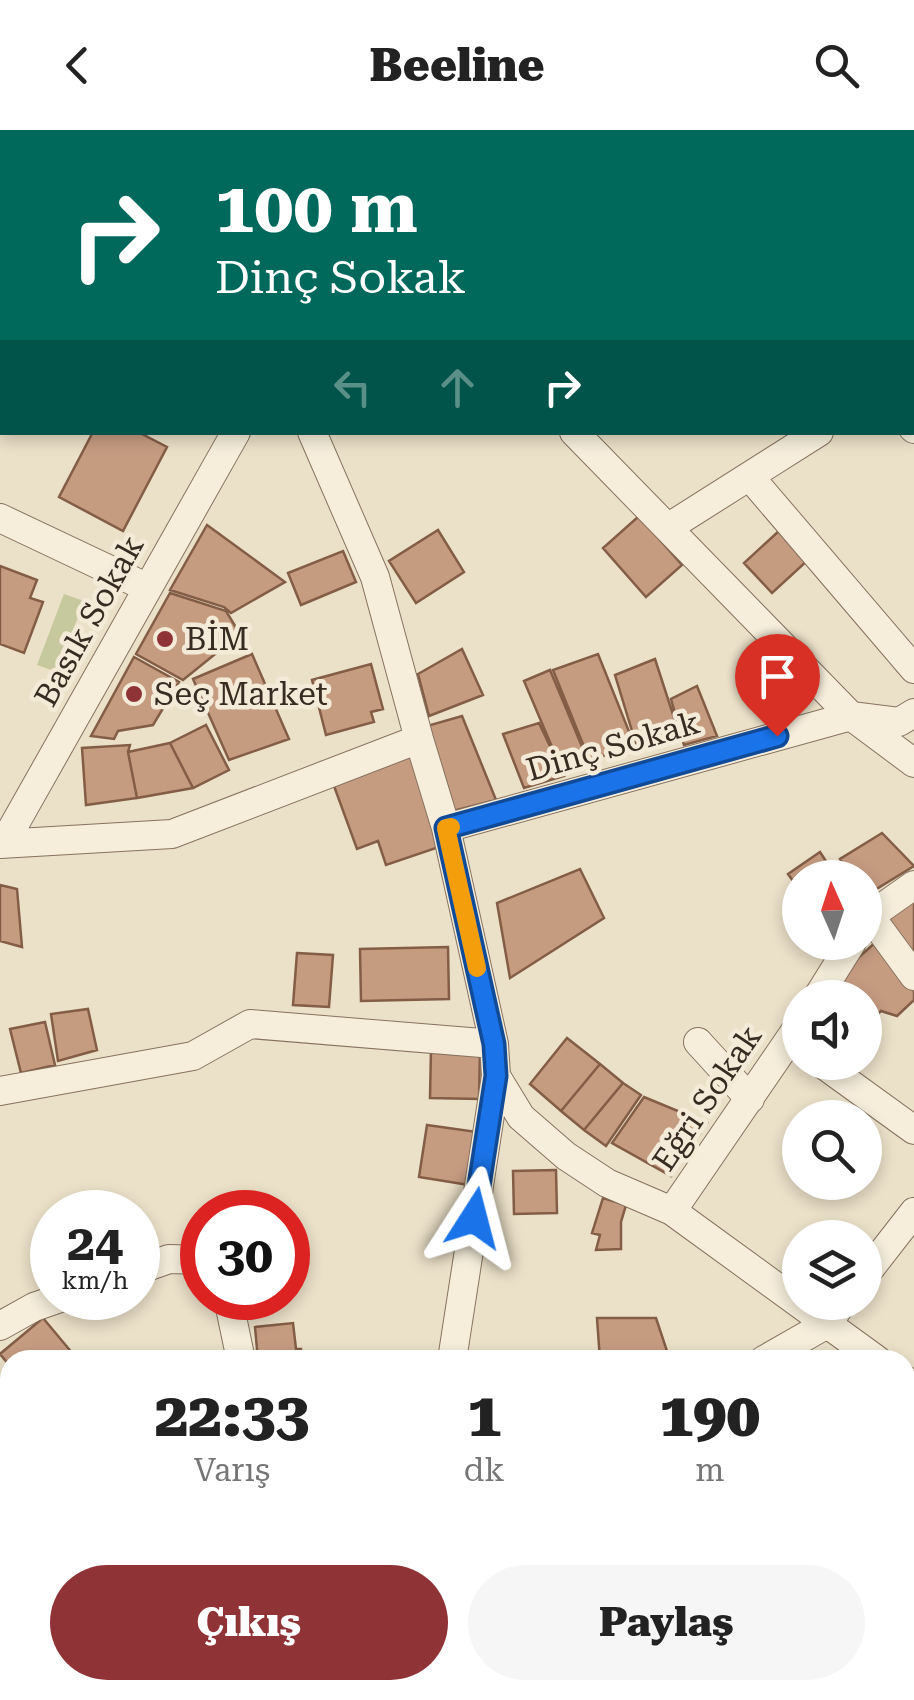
<!DOCTYPE html>
<html lang="tr">
<head>
<meta charset="utf-8">
<style>
	:root { --surface:#fff; --page:#f6f6f6; --text:#222; --muted:#767676; --accent:#903337 }
	body { margin:0; font-family:"Roboto Serif",serif; background:var(--page); color:var(--text); height:100vh; display:flex; flex-direction:column; font-size:38px; white-space:nowrap }
	* { box-sizing:border-box; margin:0 }
	p { font-size:32px; color:var(--muted) }
	.icon { flex:none; width:55px; height:55px; fill:none; stroke:currentColor; stroke-width:2; stroke-linecap:round; stroke-linejoin:round }
	.map { position:relative; flex:1; overflow:hidden }
	.details { position:absolute; left:0px; top:1220px; width:915px; height:350px; display:flex; flex-direction:column; background:var(--surface); border-radius:30px 30px 0 0; box-shadow:0 5px 15px #0003 }
	.details>* { flex:none }
	.banner { position:absolute; left:0px; top:0px; width:915px; height:305px; box-shadow:0 5px 15px #0003; background:#00695c; color:#fff; overflow:hidden }
	.needle { width:65px; rotate:357deg }
	.buttons { position:absolute; left:782px; top:730px; display:grid; gap:20px }
	.buttons a { display:grid; place-items:center; width:100px; height:100px; border-radius:50%; background:var(--surface); box-shadow:0 5px 15px #0003; font-size:50px }
	.speed { position:absolute; left:30px; top:1060px; display:flex; gap:20px; font-size:50px; font-weight:700; text-align:center }
	.speed>* { display:grid; place-content:center; width:130px; height:130px; border-radius:50%; background:var(--surface); box-shadow:0 5px 15px #0003; line-height:1 }
	.speed small { font-size:25px; font-weight:400 }
	.speed .limit { border:15px solid #d22; background:#fff; color:#111 }
	.pin { position:absolute; display:grid; place-items:center; width:85px; height:85px; color:#fff; margin:-102px -42px; border-radius:50% 50% 50% 0; rotate:-45deg; box-shadow:0 0 10px #0007 }
	.pin .icon { rotate:45deg }
	.me { position:absolute; width:110px; margin:-55px; rotate:9deg; stroke-linejoin:round; filter:drop-shadow(0 0 8px #0008) }
	.turn { display:flex; align-items:center; gap:35px; height:210px; padding:0 50px; font-size:45px }
	.turn .icon { width:130px; height:130px; stroke-width:2.5 }
	.turn b { display:block; font-size:70px; line-height:85px }
	.lanes { display:flex; align-items:center; height:95px; padding:0 50px; background:#0003; justify-content:center; gap:50px; direction:ltr }
	.lanes .off { opacity:.35 }
	.eta { display:flex; justify-content:space-evenly; align-items:center; height:170px; text-align:center }
	.eta b { font-size:60px; font-weight:800; line-height:70px }
	.action { display:flex; gap:20px; margin-top:auto; padding:20px 50px }
	.action a { flex:1; height:115px; border-radius:60px; background:var(--accent); color:#fff; font-size:40px; font-weight:800; line-height:115px; text-align:center }
	.action a+a { background:var(--page); color:var(--text) }
	header { display:flex; justify-content:space-between; align-items:center; height:130px; padding:0 50px; background:var(--surface); font-size:45px; font-weight:800 }
	.map>svg:first-child { display:block }
	.green { fill:#c5c99d }
	.lines { fill:none; stroke-linecap:round; stroke-linejoin:round }
	.stream { stroke:#708e85; stroke-width:8 }
	.building { fill:#c69c81; stroke:#835d46; stroke-width:2.5 }
	.street-casing { stroke:#86725f; stroke-width:30 }
	.secondary-casing { stroke:#685442; stroke-width:42 }
	.street { stroke:#f6eedb; stroke-width:28 }
	.secondary { stroke:#f6eedb; stroke-width:40 }
	.route-casing { stroke:#114b97; stroke-width:25 }
	.route { stroke:#1a73e8; stroke-width:18 }
	.slow { stroke:#f59e0b; stroke-width:18 }
	.poi-dot { fill:#903337; stroke:#f3ead7; stroke-width:4 }
	.labels { text-anchor:middle; dominant-baseline:central; stroke-width:9; stroke-linejoin:round; paint-order:stroke }
	.street-label { font-size:32px; fill:#382b21; stroke:#f3ead7 }
	.poi-label { font-size:32px; fill:#382b21; stroke:#f3ead7; text-anchor:start }
</style>
</head>
<body>
<header><svg class="icon" aria-label="back" viewBox="0 0 24 24"><path d="M15 5l-7 7 7 7"/></svg>Beeline<svg class="icon" aria-label="search" viewBox="0 0 24 24"><circle cx="10" cy="10" r="6"/><path d="M15 15l6 6"/></svg></header>
<div class="map">
<svg width="914" height="1570" viewBox="0 0 914 1570">
	<rect width="100%" height="100%" fill="#ebe0c8"/>
	<!-- green -->
	<path class="green" d="M64 464 84 471 57 542 37 535Z"/>
	<g class="lines">
		<!-- stream -->
		<path class="stream" d="M0 1336 10 1348
			M189 1560 198 1570"/>
	</g>
	<!-- building -->
	<path class="building" d="M93 302H138L167 317 123 401 59 367Z
		M639 386 682 435 646 467 603 418Z
		M207 395 285 452 231 483 224 477 170 460Z
		M438 400 464 442 416 473 389 431Z
		M780 400 808 430 772 463 744 433Z
		M343 421 356 452 301 475 288 443Z
		M0 436 37 450 30 468 43 472 24 523 0 514Z
		M170 463 226 481 240 504 183 550 136 524Z
		M462 519 483 565 429 586 418 544Z
		M252 524 289 609 229 630 193 549Z
		M598 524 636 619 589 629 553 540Z
		M134 527 179 552 153 595 118 601 114 609 91 606Z
		M655 529 679 603 636 614 615 545Z
		M371 534 383 579 371 582 374 592 326 605 312 550Z
		M550 540 588 631 561 638 524 551Z
		M697 556 717 606 684 615 671 569Z
		M462 586 496 670 453 681 427 596Z
		M539 593 564 646 524 658 503 604Z
		M206 595 229 640 193 658 170 613Z
		M170 613 193 658 137 668 128 622Z
		M130 615 128 622 137 668 86 675 82 618Z
		M414 625 439 717 386 735 378 711 357 719 334 656Z
		M882 703 914 736 865 766V748H851L840 729Z
		M820 722 837 748H800V780L789 764 798 758 788 744Z
		M580 739 604 788 510 848 497 773Z
		M0 755 17 759 22 817 0 811Z
		M914 764V824L880 786Z
		M877 811 914 852V870L897 886 881 881 868 893 865 889V868H845L831 852Z
		M448 817 449 869 361 871 360 819Z
		M297 823 333 825 329 877 293 875Z
		M88 879 97 920 58 931 51 884Z
		M45 892 55 935 21 943 10 899Z
		M567 908 600 934 561 981 530 954Z
		M431 919 480 920 479 969 430 968Z
		M600 934 623 953 584 1000 561 981Z
		M623 953 641 965 606 1016 584 1000Z
		M644 967 707 993 671 1046 612 1013Z
		M427 995 477 1002 469 1055 419 1047Z
		M556 1040 557 1083 514 1084 513 1041Z
		M603 1068 626 1075 621 1092V1119L596 1120 600 1105 592 1103Z
		M43 1188 78 1230H10V1236L0 1224Z
		M597 1188H656L670 1230H600Z
		M293 1193 296 1219H301L302 1230H258L255 1197Z"/>
	<g class="lines">
		<!-- street casing -->
		<g class="street-casing">
			<path id="street" d="M907 0 909 2
				M68 2 73 0
				M502 2V0
				M0 41 2 39
				M0 225 2 224
				M912 235 914 233
				M912 297 914 299
				M312 302 375 447 419 609 446 698 494 914 496 946 452 1230
				M574 302 851 586 914 633
				M750 347 914 539
				M0 388 148 458
				M669 397 819 302
				M446 698 851 586 899 592 914 583
				M4 713 236 302
				M0 714 172 704 419 609
				M870 786 914 846
				M865 793 870 786 914 755
				M817 868 852 812
				M698 912 750 969
				M820 932 914 1000
				M496 946 521 987 566 1026 607 1053 672 1081 877 1230
				M0 961 193 926 250 894 494 914
				M672 1081 800 894
				M138 1140 169 1129 202 1130
				M865 1145 914 1082
				M228 1168 241 1230
				M0 1196 34 1177 60 1168
				M764 1230 827 1194 843 1172
				M905 1250 914 1256
				M0 1543 10 1544
				M404 1560 408 1570
				M811 1560 819 1562 829 1570"/>
		</g>
		<!-- secondary casing -->
		<g class="secondary-casing">
			<path id="secondary" d="M175 0 176 2
				M0 1282 10 1293
				M0 1379 10 1391
				M155 1560 164 1570
				M240 1560 249 1570"/>
		</g>
		<!-- street -->
		<use href="#street" class="street"/>
		<!-- secondary -->
		<use href="#secondary" class="secondary"/>
	</g>
	<g class="lines">
		<!-- route casing -->
		<g class="route-casing">
			<path id="route" d="M474 1088 496 946 494 914 446 698 777 606"/>
		</g>
		<!-- route -->
		<use href="#route" class="route"/>
		<!-- slow -->
		<path class="slow" d="M451 697 446 698 477 838"/>
	</g>
	<!-- markers -->
	<g class="poi-dot">
		<circle cx="165" cy="509" r="10"/>
		<circle cx="134" cy="564" r="10"/>
	</g>
	<g class="labels">
		<!-- street labels -->
		<g class="street-label">
			<text transform="translate(89 491) rotate(-61)">Basık Sokak</text>
			<text transform="translate(613 616) rotate(-16)">Dinç Sokak</text>
			<text transform="translate(707 968) rotate(-56)">Eğri Sokak</text>
		</g>
		<!-- poi labels -->
		<g class="poi-label">
			<text x="185" y="509">BİM</text>
			<text x="154" y="564">Seç Market</text>
		</g>
	</g>
</svg>
<div class="buttons">
<a><svg class="needle" viewBox="-14 -14 28 28"><path d="M0-13l5 13h-10z" fill="#e53935"/><path d="M0 13l5-13h-10z" fill="#767676"/></svg></a>
<a><svg class="icon" aria-label="sound" viewBox="0 0 24 24"><path d="M4 9h4l5-4v14l-5-4H4zM17 9q2 3 0 6"/></svg></a>
<a><svg class="icon" aria-label="search" viewBox="0 0 24 24"><circle cx="10" cy="10" r="6"/><path d="M15 15l6 6"/></svg></a>
<a><svg class="icon" aria-label="layers" viewBox="0 0 24 24"><path d="M12 4l9 5-9 5-9-5zM3 14l9 5 9-5"/></svg></a>
</div>
<div class="speed"><div>24<small>km/h</small></div><div class="limit">30</div></div>
<div class="pin" style="left:777px;top:606px;background:#d93025"><svg class="icon" aria-label="arrive" viewBox="0 0 24 24"><path d="M6 21V4h12l-3 4 3 4H6"/></svg></div>
<svg class="me" style="left:474px;top:1088px" viewBox="-20 -20 40 40"><path d="M0-17L14 15 0 8-14 15z" fill="#1a73e8" stroke="#fff" stroke-width="4"/></svg>
<div class="banner">
<div class="turn"><svg class="icon" aria-label="right" viewBox="0 0 24 24"><path d="M7 20v-9h11M14 6l5 5-5 5"/></svg><div><b>100 m</b>Dinç Sokak</div></div>
<div class="lanes"><svg class="icon off" aria-label="left" viewBox="0 0 24 24"><path d="M17 20v-9H6M10 6l-5 5 5 5"/></svg><svg class="icon off" aria-label="ahead" viewBox="0 0 24 24"><path d="M12 20V5M6 11l6-6 6 6"/></svg><svg class="icon" aria-label="right" viewBox="0 0 24 24"><path d="M7 20v-9h11M14 6l5 5-5 5"/></svg></div>
</div>
<section class="details">
<div class="eta">
<div><b>22:33</b><p>Varış</p></div>
<div><b>1</b><p>dk</p></div>
<div><b>190</b><p>m</p></div>
</div>
<div class="action"><a>Çıkış</a><a>Paylaş</a></div>
</section>
</div>
</body>
</html>
